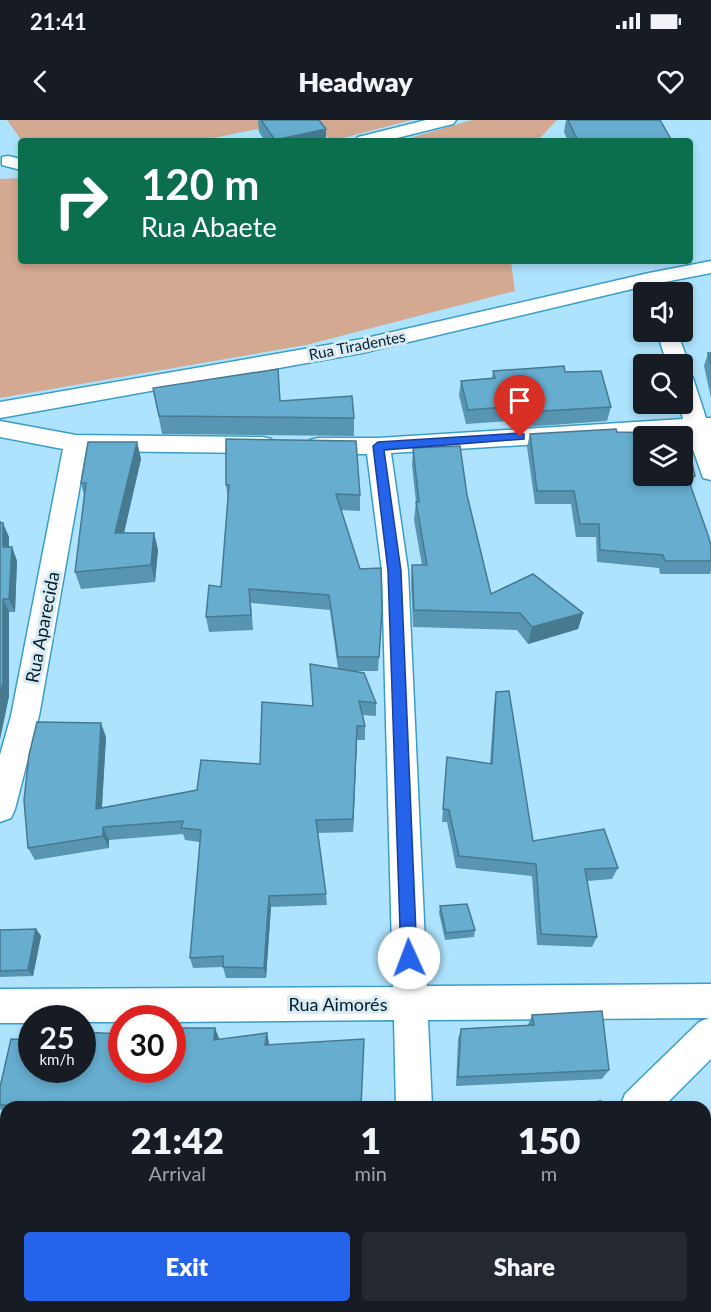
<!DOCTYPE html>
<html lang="en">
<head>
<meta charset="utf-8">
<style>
	:root { --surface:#171b24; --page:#242831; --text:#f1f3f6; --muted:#9ea1a6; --accent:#2563eb }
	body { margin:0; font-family:Lato,sans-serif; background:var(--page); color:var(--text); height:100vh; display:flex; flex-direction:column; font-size:22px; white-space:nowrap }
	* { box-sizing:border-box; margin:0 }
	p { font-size:20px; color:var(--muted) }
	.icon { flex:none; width:33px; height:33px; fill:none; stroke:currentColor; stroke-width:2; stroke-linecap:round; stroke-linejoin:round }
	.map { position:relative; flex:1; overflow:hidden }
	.sheet { position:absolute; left:0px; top:981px; width:711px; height:212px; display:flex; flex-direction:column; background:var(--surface); border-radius:18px 18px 0 0; box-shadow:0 3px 9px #0003 }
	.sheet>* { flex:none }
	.guide { position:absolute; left:18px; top:18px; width:675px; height:126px; border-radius:6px; box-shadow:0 3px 9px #0003; background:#0b6e4f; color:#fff; overflow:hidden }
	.tools { position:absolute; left:633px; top:162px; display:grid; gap:12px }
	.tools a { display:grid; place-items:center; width:60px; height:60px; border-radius:6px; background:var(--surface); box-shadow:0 3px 9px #0003; font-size:30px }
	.speed { position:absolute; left:18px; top:885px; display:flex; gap:12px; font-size:30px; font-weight:700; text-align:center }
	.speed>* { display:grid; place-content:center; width:78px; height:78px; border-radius:50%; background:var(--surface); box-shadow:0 3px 9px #0003; line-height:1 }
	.speed small { font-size:15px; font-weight:400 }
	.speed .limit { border:9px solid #d22; background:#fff; color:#111 }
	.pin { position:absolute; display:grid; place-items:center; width:51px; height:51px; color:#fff; margin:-62px -26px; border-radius:50% 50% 50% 0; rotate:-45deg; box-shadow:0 0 6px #0007 }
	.pin .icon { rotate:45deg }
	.me { position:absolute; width:66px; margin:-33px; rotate:358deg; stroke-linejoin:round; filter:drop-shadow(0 0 4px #0008) }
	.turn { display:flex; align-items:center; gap:21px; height:126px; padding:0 24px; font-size:27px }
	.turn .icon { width:78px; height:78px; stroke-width:2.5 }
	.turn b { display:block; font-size:42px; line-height:51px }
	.eta { display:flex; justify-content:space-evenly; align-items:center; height:102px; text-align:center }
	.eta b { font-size:36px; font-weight:800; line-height:42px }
	.cta { display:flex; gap:12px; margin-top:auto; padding:12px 24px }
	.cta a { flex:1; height:69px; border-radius:6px; background:var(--accent); color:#fff; font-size:24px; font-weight:800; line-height:69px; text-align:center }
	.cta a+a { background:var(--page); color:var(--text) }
	.status { display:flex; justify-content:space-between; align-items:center; height:42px; padding:0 30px; background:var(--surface); direction:ltr }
	.status svg { height:16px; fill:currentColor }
	header { display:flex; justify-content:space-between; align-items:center; height:78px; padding:0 24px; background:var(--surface); font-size:27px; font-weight:800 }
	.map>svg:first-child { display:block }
	.green { fill:#d4a992 }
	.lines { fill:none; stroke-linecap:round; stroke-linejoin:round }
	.street-casing { stroke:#3a9dc7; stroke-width:3 }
	.street { fill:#fff; fill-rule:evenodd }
	.wall { fill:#5895b2 }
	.shaded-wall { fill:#477991 }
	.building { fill:#66adcf; stroke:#477991; stroke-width:1.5 }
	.route { fill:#2563eb; stroke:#184099; stroke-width:1.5 }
	.labels { text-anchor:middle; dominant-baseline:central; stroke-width:6; stroke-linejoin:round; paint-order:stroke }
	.far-street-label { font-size:15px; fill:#011f2d; stroke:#d9eaf3 }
	.street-label { font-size:18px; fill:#011f2d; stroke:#d9eaf3 }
</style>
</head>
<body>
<div class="status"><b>21:41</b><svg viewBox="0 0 49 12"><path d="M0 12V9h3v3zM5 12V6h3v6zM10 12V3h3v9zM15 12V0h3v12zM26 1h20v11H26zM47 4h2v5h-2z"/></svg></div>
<header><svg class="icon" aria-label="back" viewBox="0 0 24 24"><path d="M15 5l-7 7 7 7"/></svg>Headway<svg class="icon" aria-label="heart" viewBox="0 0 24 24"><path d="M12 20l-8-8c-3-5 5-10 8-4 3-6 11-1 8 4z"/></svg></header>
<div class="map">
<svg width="711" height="1192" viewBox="0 0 711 1192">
	<rect width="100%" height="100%" fill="#aee3fe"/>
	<!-- green -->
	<path class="green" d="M7 0H412L331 21 312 1H300L197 21H22Z
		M472 0H557L537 21H399Z
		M21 58V141H511L515 171 306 225 0 278V59Z"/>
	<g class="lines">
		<!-- street casing -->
		<g class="street-casing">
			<path id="street" d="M426 0H456L453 4 385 21H355L358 17Z
				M8 36 21 39V50L2 45V37Z
				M711 141V153L649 165 362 233 0 298V282L362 219 649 153Z
				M657 212H677L689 244 686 249 682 250V244H667Z
				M682 251 690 253 693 258 706 298H711V360L703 358 688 315 391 333 408 451 427 866 711 864V939L663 987H620L625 974 699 902 709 898 428 900 432 987H396L394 900 172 902V898H122V902H82V898H32V903H0V869L393 867 382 451 367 334H318L310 332 306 326 310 320 318 318H378L683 299 679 284H682Z
				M0 301 76 315 263 317 271 319 275 325 271 331 263 333 86 331 39 596 15 689 11 698 0 702V635L11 596 63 329 0 317Z
				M414 1186H458L455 1192H412Z"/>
		</g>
		<!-- street -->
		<use href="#street" class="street"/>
	</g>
	<!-- wall -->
	<path class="wall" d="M258 0 326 9V21H265L259 12Z
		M566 0H660L672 21H568L564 12Z
		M708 233H711V278L704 246Z
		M493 251 565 252 611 287 607 301 525 307 524 300 466 304 459 275 461 261 492 259Z
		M153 268 280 281 354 298V316L162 314Z
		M617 312 644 316 695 356 691 367 711 425V451L710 454H660L659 448 597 442 596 417H576L571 384H535L527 327 530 314Z
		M137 322 141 339 124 413H154L158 430 155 462 81 469 75 452 84 375 81 363Z
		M413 328 467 375 491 474 583 493 578 509 528 524 517 510 413 507 411 462 412 445H422L414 400 416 382 412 345Z
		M226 365 360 375V391L341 390 360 449 381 506 378 551H353L376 583V596L362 595 365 606V620H357L353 712 318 713 326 774 327 785 271 787 266 858H226L223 847 193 848 190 838 200 722 185 720 183 714 109 720V728L35 740 28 728 106 617 102 688 197 670 260 644 313 586 338 549 330 490 251 483 253 510 209 512 206 497 221 467 228 380Z
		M0 402 9 417V427H12L17 441 15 492H9V576L0 619Z
		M496 572 533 721 618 748 612 759 587 761 597 817 592 827 537 825 532 756 456 748 447 702H442L447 637 490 644 494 586Z
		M440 786 475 810 474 817 445 820 439 793Z
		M36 809 41 816 33 856 0 857V810Z
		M532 895 609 950 602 959 456 966 458 919 461 909 528 905Z
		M215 908 218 920 267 913 269 925 361 987H6V993L0 989V967L122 950 181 925Z"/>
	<!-- shaded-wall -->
	<path class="shaded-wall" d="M326 9V21H275V20Z
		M137 322 141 339 120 430 115 413Z
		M3 403 9 417V441L3 427Z
		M154 413 158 430 155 462 151 445Z
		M12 427 17 441 15 492 9 479Z
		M3 479 9 492V576L0 619V576Z
		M583 493 578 509 528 524 532 507Z
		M101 603 106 617 101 701 96 689Z
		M357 606V620L353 712V699Z
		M103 707 109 720V728L103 716Z
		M269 776 271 787 266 858 264 848Z
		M36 809 41 816 33 856 28 850Z
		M215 908 219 918 218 930 214 920Z
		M267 913 269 923 267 935 265 925Z"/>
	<!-- building -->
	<path class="building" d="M261 0H319L326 9 275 20Z
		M568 0H660L672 21H578Z
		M708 233H711V245Z
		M564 246 565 252 601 251 611 287 527 292 526 285 468 290 461 261 495 258 493 251Z
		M278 249 280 281 352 276 354 298 159 296 153 268Z
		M616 309 617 312 655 313 656 316H644V356H682V324H688L695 356H687L707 412 711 425V441H665L663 435 600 430 599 404H580L574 371H537L530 314Z
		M226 319 356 321 360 375 336 374 360 449 381 448 382 491 379 537H338L329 475 249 469 251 495 206 497 209 465 221 467 229 365H226Z
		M88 322H137L115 413H154L151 445 75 452 86 363H81Z
		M460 326 467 375 491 474 533 454 583 493 532 507 520 493 414 490 412 445H427L416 382H419L413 328Z
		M0 402 3 403V427H12L9 479H3V563L0 576Z
		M310 544 364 553 376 583 359 581 365 606H357L353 699 316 700 326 774 269 776 264 848 223 847V836L190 838 201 710 181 708 183 701 103 707V716L28 728 24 680 29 635 37 602 101 603 96 689 197 670 201 640 260 644 262 582 313 586Z
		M509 571 533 721 604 709 618 748 585 749 597 817 541 814 536 744 459 736 449 690 443 689 447 637 492 644 496 572Z
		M467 784 475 810 446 813 440 786Z
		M36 809 28 850 0 851V810Z
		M602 891 609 950 458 957 461 909 534 905 532 895Z
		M183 908H215L214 920 267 913 265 925 364 919 361 987H62V985H0V967L11 919 32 920V950H82V912L122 914V950H172V925H181Z
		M600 981 595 987H571Z
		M285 1186H380V1192H285Z"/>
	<!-- route -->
	<path class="route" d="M520 313 524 314V319L384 330 401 451 417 838 415 843 409 846 404 843 401 838 388 451 373 326 378 322Z"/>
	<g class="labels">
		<!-- far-street labels -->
		<g class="far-street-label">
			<text transform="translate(357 225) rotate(-11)">Rua Tiradentes</text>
		</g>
		<!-- street labels -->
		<g class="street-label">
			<text transform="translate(42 507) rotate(-79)">Rua Aparecida</text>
			<text x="338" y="884">Rua Aimorés</text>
		</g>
	</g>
</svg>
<div class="tools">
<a><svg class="icon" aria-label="sound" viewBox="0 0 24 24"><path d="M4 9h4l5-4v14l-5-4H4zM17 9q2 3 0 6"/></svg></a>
<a><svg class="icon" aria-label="search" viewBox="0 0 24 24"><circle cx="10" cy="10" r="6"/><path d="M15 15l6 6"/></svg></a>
<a><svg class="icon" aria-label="layers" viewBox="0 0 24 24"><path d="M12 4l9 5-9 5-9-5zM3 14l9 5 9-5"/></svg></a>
</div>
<div class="speed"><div>25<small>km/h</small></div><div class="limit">30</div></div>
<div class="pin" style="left:520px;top:317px;background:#d93025"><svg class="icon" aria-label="arrive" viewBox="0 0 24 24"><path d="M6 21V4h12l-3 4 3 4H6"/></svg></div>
<svg class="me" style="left:409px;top:838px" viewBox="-20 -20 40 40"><circle r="19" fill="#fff"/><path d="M0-13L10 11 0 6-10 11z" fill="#2563eb"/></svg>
<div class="guide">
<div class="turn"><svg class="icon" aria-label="right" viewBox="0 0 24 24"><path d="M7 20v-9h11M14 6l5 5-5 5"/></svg><div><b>120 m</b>Rua Abaete</div></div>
</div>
<section class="sheet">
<div class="eta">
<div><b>21:42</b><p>Arrival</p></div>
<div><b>1</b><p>min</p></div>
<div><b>150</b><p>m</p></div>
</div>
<div class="cta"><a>Exit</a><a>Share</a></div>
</section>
</div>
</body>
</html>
